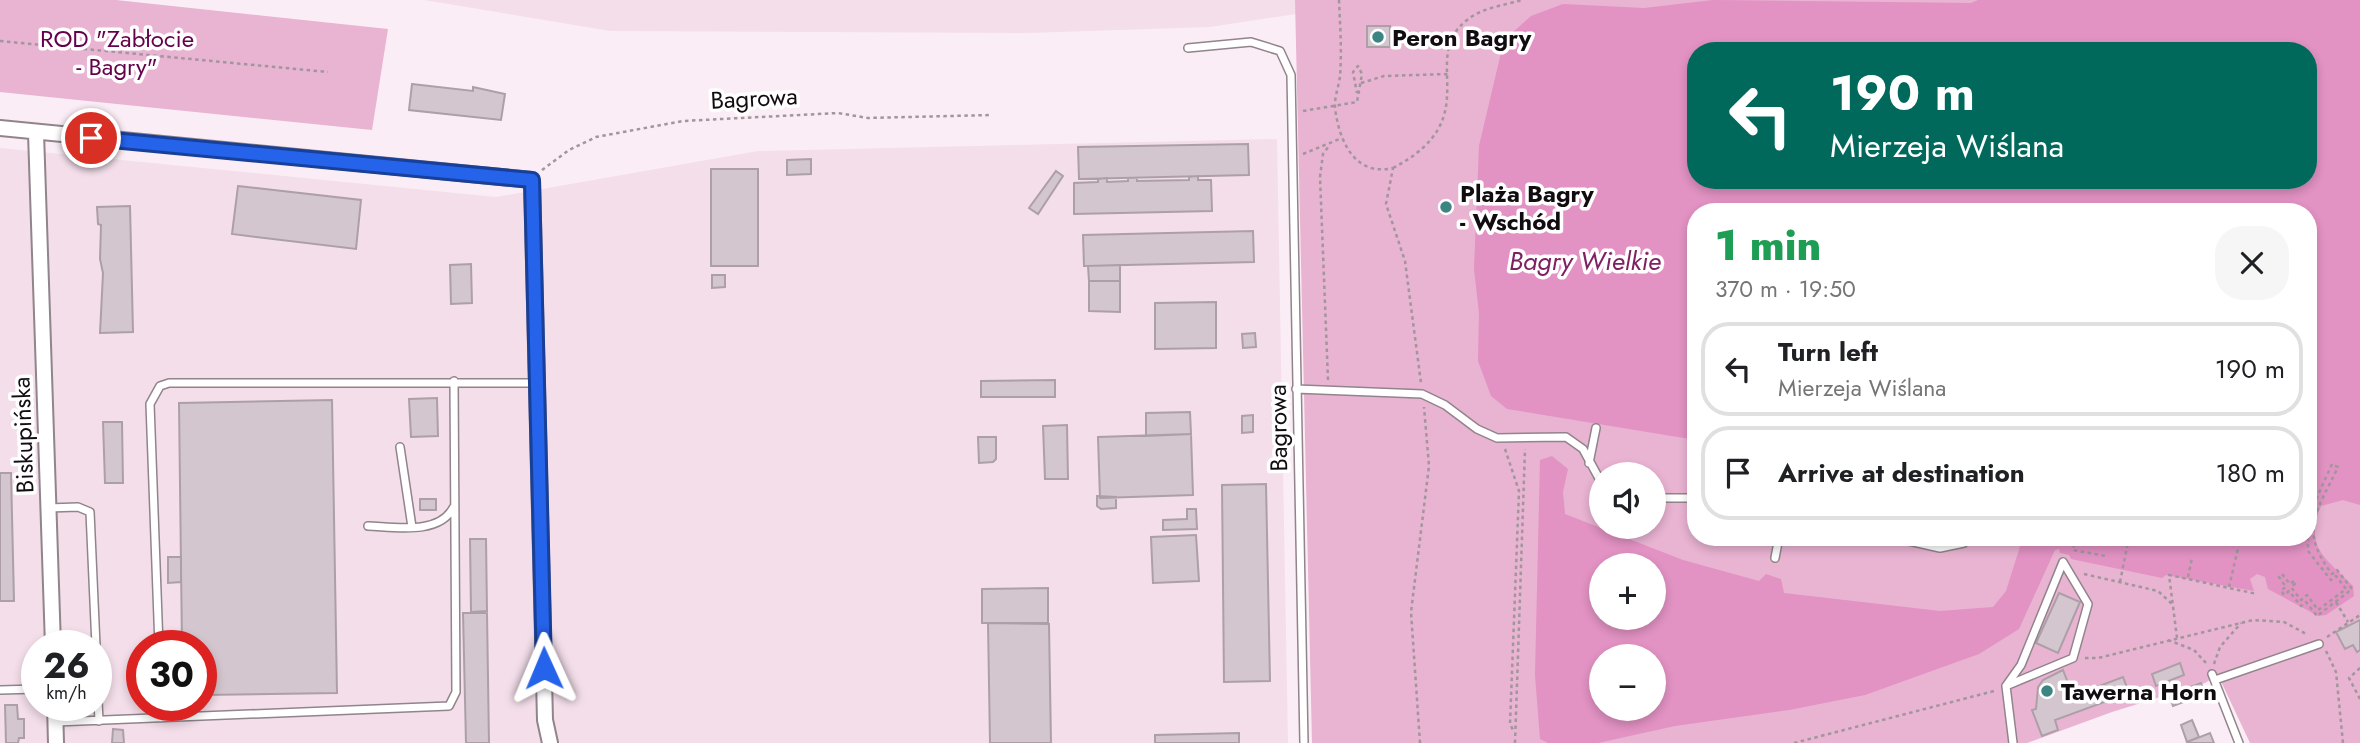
<!DOCTYPE html>
<html lang="en">
<head>
<meta charset="utf-8">
<style>
	:root { --surface:#fff; --page:#f6f6f6; --text:#202124; --muted:#757577; --line:#e0e0e0 }
	body { margin:0; font-family:Jost,sans-serif; background:var(--page); color:var(--text); height:100vh; display:flex; flex-direction:column; font-size:26px; white-space:nowrap }
	* { box-sizing:border-box; margin:0 }
	p { font-size:23px; color:var(--muted) }
	.icon { flex:none; width:38px; height:38px; fill:none; stroke:currentColor; stroke-width:2; stroke-linecap:round; stroke-linejoin:round }
	.map { position:relative; flex:1; overflow:hidden }
	.sheet { position:absolute; left:1687px; top:203px; width:630px; height:343px; display:flex; flex-direction:column; background:var(--surface); border-radius:28px; box-shadow:0 4px 10px #0003 }
	.sheet>* { flex:none }
	.guide { position:absolute; left:1687px; top:42px; width:630px; height:147px; border-radius:28px; box-shadow:0 4px 10px #0003; background:#00695c; color:#fff; overflow:hidden }
	.buttons { position:absolute; left:1589px; top:462px; display:grid; gap:14px }
	.buttons a { display:grid; place-items:center; width:77px; height:77px; border-radius:50%; background:var(--surface); box-shadow:0 4px 10px #0003; font-size:35px }
	.speed { position:absolute; left:21px; top:630px; display:flex; gap:14px; font-size:35px; font-weight:700; text-align:center }
	.speed>* { display:grid; place-content:center; width:91px; height:91px; border-radius:50%; background:var(--surface); box-shadow:0 4px 10px #0003; line-height:1 }
	.speed small { font-size:18px; font-weight:400 }
	.speed .limit { border:10px solid #d22; background:#fff; color:#111 }
	.pin { position:absolute; display:grid; place-items:center; width:60px; height:60px; color:#fff; margin:-30px; border:4px solid #fff; border-radius:50%; box-shadow:0 2px 7px #0007 }
	.me { position:absolute; width:77px; margin:-38px; rotate:359deg; stroke-linejoin:round; filter:drop-shadow(0 0 5px #0008) }
	.turn { display:flex; align-items:center; gap:24px; height:147px; padding:0 28px; font-size:32px }
	.turn .icon { width:91px; height:91px; stroke-width:2.5 }
	.turn b { display:block; font-size:49px; line-height:60px }
	.round { display:grid; place-items:center; flex:none; width:74px; height:74px; border-radius:28px; background:var(--page) }
	.summary { display:flex; align-items:center; justify-content:space-between; height:119px; padding:0 28px }
	h1 { font-size:42px; font-weight:800; line-height:52px; color:#1e9e55 }
	ul { padding:0; list-style:none }
	li { display:flex; align-items:center; gap:21px; height:94px; margin:0 14px 10px; padding:0 14px; border:4px solid var(--line); border-radius:28px }
	li div { flex:1 }
	li b { display:block; font-size:26px }
	li em { font-style:normal }
	.map>svg:first-child { display:block }
	.built { fill:#f3deea; fill-rule:evenodd }
	.green { fill:#e9b3d2; fill-rule:evenodd }
	.water { fill:#e292c3; fill-rule:evenodd }
	.building { fill:#d4c6ce; stroke:#ad9fa7; stroke-width:2 }
	.lines { fill:none; stroke-linecap:round; stroke-linejoin:round }
	.service-casing { stroke:#91848b; stroke-width:10 }
	.minor-casing { stroke:#91848b; stroke-width:18 }
	.path { stroke:#a1969c; stroke-width:2.5; stroke-dasharray:3.5 3.5; stroke-linecap:butt }
	.service { stroke:#fff; stroke-width:7 }
	.minor { stroke:#fff; stroke-width:14 }
	.route-casing { stroke:#184099; stroke-width:18 }
	.route { stroke:#2563eb; stroke-width:12 }
	.poi-dot { fill:#3d8583; stroke:#fff; stroke-width:2.5 }
	.labels { text-anchor:middle; dominant-baseline:central; stroke-width:7; stroke-linejoin:round; paint-order:stroke }
	.poi-label { font-size:24px; font-weight:bold; fill:#110c0f; stroke:#fff; text-anchor:start }
	.park-label { font-size:24px; fill:#65014b; stroke:#fff }
	.street-label { font-size:24px; fill:#110c0f; stroke:#fff }
	.water-label { font-size:26px; font-style:italic; fill:#7e2061; stroke:#fff }
</style>
</head>
<body>
<div class="map">
<svg width="2360" height="743" viewBox="0 0 2360 743">
	<rect width="100%" height="100%" fill="#fbedf5"/>
	<!-- built -->
	<path class="built" d="M424 0H1388L1210 27 1028 33 610 31Z
		M1277 139 1288 743H0V148L496 197 758 151ZM37 646H96V705H37ZM142 646H201V705H142Z"/>
	<!-- green -->
	<path class="green" d="M0 0H116L388 29 372 130 0 92Z
		M1295 0H2360V743H2250L2218 675 2205 683 2112 712 2027 743H1312ZM1696 51H2308V180H1696ZM1696 212H2308V537H1696ZM1601 474H1654V527H1601ZM1601 565H1654V618H1601ZM1601 656H1654V709H1601Z"/>
	<!-- water -->
	<path class="water" d="M1713 0 1971 3 1978 0H2360V505L2343 500 2321 506C2304 548 2325 557 2353 586L2354 596 2326 615 2318 616 2268 589 2265 577 2257 574 2250 579 2254 591 2166 575 2162 578 2071 559 2069 555 2060 553 2059 549 2055 550 2019 629 1979 654 1865 695 1789 710 1675 726 1598 743H1548L1540 739 1535 675 1540 460 1552 456 1568 469 1563 492 1565 514 1683 560 1759 581 1766 574 1781 579 1784 593 1940 611 1993 607 2006 591 2023 537H2308V212H1696V440L1507 409 1491 396 1478 361 1479 313 1474 269 1479 146 1504 40 1531 16 1563 4 1644 8ZM1696 51H2308V180H1696ZM1601 565H1654V618H1601ZM1601 656H1654V709H1601Z"/>
	<!-- building -->
	<path class="building" d="M1367 26H1390V47H1367Z
		M412 84 473 91V87L505 94 501 120 409 110Z
		M1248 144 1249 175 1079 179 1078 147Z
		M811 159V174L787 175V160Z
		M711 169H758V266H711Z
		M1056 171 1063 176 1038 214 1029 208Z
		M1198 176V180H1211L1212 211 1074 214V183L1098 182V179L1107 178V182L1128 181V178H1137V181L1189 180V177Z
		M238 186 361 200 356 249 232 234Z
		M130 206 133 332 100 333 103 273 100 259 101 225 98 224 97 207Z
		M1253 231 1254 262 1084 266 1083 235Z
		M471 264 472 303 451 304 450 265Z
		M1120 265V281H1089L1088 266Z
		M712 275H725V287L712 288Z
		M1089 281H1120V312L1089 311Z
		M1216 302V348L1155 349V303Z
		M1255 333 1256 347 1243 348 1242 334Z
		M1055 380V397H981V381Z
		M437 398 438 436 411 437 409 399Z
		M332 400 337 693 201 695V646H182L179 403Z
		M1190 412 1191 434 1146 436V413Z
		M1253 415V432L1242 433V416Z
		M103 422H122L123 483H105Z
		M1067 425 1068 479H1045L1043 426Z
		M1191 434 1193 495 1100 498 1098 437Z
		M978 437H996V459L993 462 979 463Z
		M0 473H11L14 601H0Z
		M1266 484 1270 681 1224 682 1222 485Z
		M1097 496 1116 497V508L1101 509 1097 506Z
		M420 499H436V510H420Z
		M1187 509H1196L1197 529 1163 530V520L1187 519Z
		M1196 535 1199 581 1153 583 1151 537Z
		M470 539H486L487 611 471 612Z
		M168 557H181V582L168 583Z
		M1048 588V623H982V589Z
		M2059 593 2080 602 2058 653 2036 643Z
		M463 613H487L489 743H466Z
		M2360 620V650L2357 652 2353 645 2345 649 2336 632Z
		M988 623 1049 624 1051 743H990Z
		M2180 663 2184 675 2156 686 2152 674Z
		M2063 670 2073 696 2123 677 2129 693 2055 720 2058 730 2042 736 2032 710 2036 709 2038 687 2043 680Z
		M2201 683 2205 694 2173 706 2169 695Z
		M5 705H17L18 719H24V738H19L18 743H6Z
		M2192 720 2199 737 2187 742 2181 725Z
		M113 729 123 730 124 743H112Z
		M1239 733V743H1155V735Z
		M2210 733 2214 743H2188L2187 742Z"/>
	<g class="lines">
		<!-- service casing -->
		<g class="service-casing">
			<path id="service" d="M1188 48 1251 42 1280 51 1291 75 1304 743
				M1296 389 1422 394 1445 405 1477 429 1497 438 1566 437 1583 449 1601 482
				M400 447 412 527
				M1589 463 1596 428
				M1654 498H1696
				M48 508 78 507 90 512 96 646
				M368 526C395 527 439 535 453 508
				M1891 537 1940 548 1964 543 1967 537
				M1775 558 1779 537
				M159 646 150 404 160 386 169 383H537
				M96 661 99 721
				M2212 674 2239 743
				M2215 680 2319 644
				M2006 686 2073 658 2088 604 2063 562 2021 665 2006 686 2013 743
				M0 690 37 689
				M161 705V718
				M56 722 449 706 456 692 454 381"/>
		</g>
		<!-- minor casing -->
		<g class="minor-casing">
			<path id="minor" d="M0 128 532 180 545 720 550 743
				M36 133 53 646
				M55 705 56 743"/>
		</g>
		<!-- path -->
		<path class="path" d="M1339 0C1340 25 1342 51 1340 76 1339 86 1334 98 1335 108 1339 140 1354 177 1393 168L1386 204 1405 261 1421 383
			M0 41 328 72
			M1361 83 1384 76 1448 74
			M1303 111 1357 102 1362 74 1358 66 1353 72 1357 93
			M1303 154 1342 138
			M1393 168C1489 118 1417 59 1467 20 1481 8 1505 5 1522 0
			M542 170 569 150 596 137 683 121 838 113 868 118 992 115
			M1328 380 1320 177 1323 154 1329 146
			M1505 449 1519 491 1510 724 1514 732
			M2308 512V516
			M2075 537 2073 550 2106 556
			M2308 537V551L2331 580 2336 576 2346 589 2318 610 2307 595 2301 600 2291 587 2296 583 2294 581 2290 584 2282 574 2279 577 2286 587 2281 590 2284 595 2289 591 2301 606 2306 602 2317 616 2352 589 2337 570 2332 574C2298 529 2317 512 2338 467L2332 464 2313 506 2308 504
			M2084 574 2158 591 2172 604
			M2188 577 2192 558
			M2120 582 2129 537
			M2229 587 2240 540
			M2336 602 2348 622
			M2327 637 2360 615
			M2177 638 2169 575 2257 594
			M2168 640 2194 650 2206 663
			M2326 651 2336 672 2343 743
			M2085 658H2098L2253 620 2284 622 2308 635
			M2214 664 2220 647 2241 623
			M2360 668 2349 678 2360 699
			M1420 743 1411 612 1429 466 1424 407
			M1515 743 1525 449
			M1794 743 1994 691"/>
		<!-- service -->
		<use href="#service" class="service"/>
		<!-- minor -->
		<use href="#minor" class="minor"/>
	</g>
	<g class="lines">
		<!-- route casing -->
		<g class="route-casing">
			<path id="route" d="M91 138 532 180 544 668"/>
		</g>
		<!-- route -->
		<use href="#route" class="route"/>
	</g>
	<!-- markers -->
	<g class="poi-dot">
		<circle cx="1378" cy="37" r="7"/>
		<circle cx="1446" cy="207" r="7"/>
		<circle cx="2047" cy="691" r="7"/>
	</g>
	<g class="labels">
		<!-- poi labels -->
		<g class="poi-label">
			<text x="1392" y="37">Peron Bagry</text>
			<text x="1460" y="193">Plaża Bagry<tspan x="1460" dy="28">- Wschód</tspan></text>
			<text x="2061" y="691">Tawerna Horn</text>
		</g>
		<!-- park labels -->
		<g class="park-label">
			<text x="117" y="38">ROD "Zabłocie<tspan x="117" dy="28">- Bagry"</tspan></text>
		</g>
		<!-- street labels -->
		<g class="street-label">
			<text transform="translate(754 98) rotate(-3)">Bagrowa</text>
			<text transform="translate(1278 428) rotate(-91)">Bagrowa</text>
			<text transform="translate(23 435) rotate(-92)">Biskupińska</text>
		</g>
		<!-- water labels -->
		<g class="water-label">
			<text x="1585" y="261">Bagry Wielkie</text>
		</g>
	</g>
</svg>
<div class="buttons">
<a><svg class="icon" aria-label="sound" viewBox="0 0 24 24"><path d="M4 9h4l5-4v14l-5-4H4zM17 9q2 3 0 6"/></svg></a>
<a>+</a>
<a>−</a>
</div>
<div class="speed"><div>26<small>km/h</small></div><div class="limit">30</div></div>
<div class="pin" style="left:91px;top:138px;background:#d93025"><svg class="icon" aria-label="arrive" viewBox="0 0 24 24"><path d="M6 21V4h12l-3 4 3 4H6"/></svg></div>
<svg class="me" style="left:544px;top:668px" viewBox="-20 -20 40 40"><path d="M0-17L14 15 0 8-14 15z" fill="#2563eb" stroke="#fff" stroke-width="4"/></svg>
<div class="guide">
<div class="turn"><svg class="icon" aria-label="left" viewBox="0 0 24 24"><path d="M17 20v-9H6M10 6l-5 5 5 5"/></svg><div><b>190 m</b>Mierzeja Wiślana</div></div>
</div>
<section class="sheet">
<div class="summary"><div><h1>1 min</h1><p>370 m · 19:50</p></div><a class="round"><svg class="icon" aria-label="close" viewBox="0 0 24 24"><path d="M6 6l12 12M18 6L6 18"/></svg></a></div>
<ul>
<li><svg class="icon" aria-label="left" viewBox="0 0 24 24"><path d="M17 20v-9H6M10 6l-5 5 5 5"/></svg><div><b>Turn left</b><p>Mierzeja Wiślana</p></div><em>190 m</em></li>
<li><svg class="icon" aria-label="arrive" viewBox="0 0 24 24"><path d="M6 21V4h12l-3 4 3 4H6"/></svg><div><b>Arrive at destination</b></div><em>180 m</em></li>
</ul>
</section>
</div>
</body>
</html>
